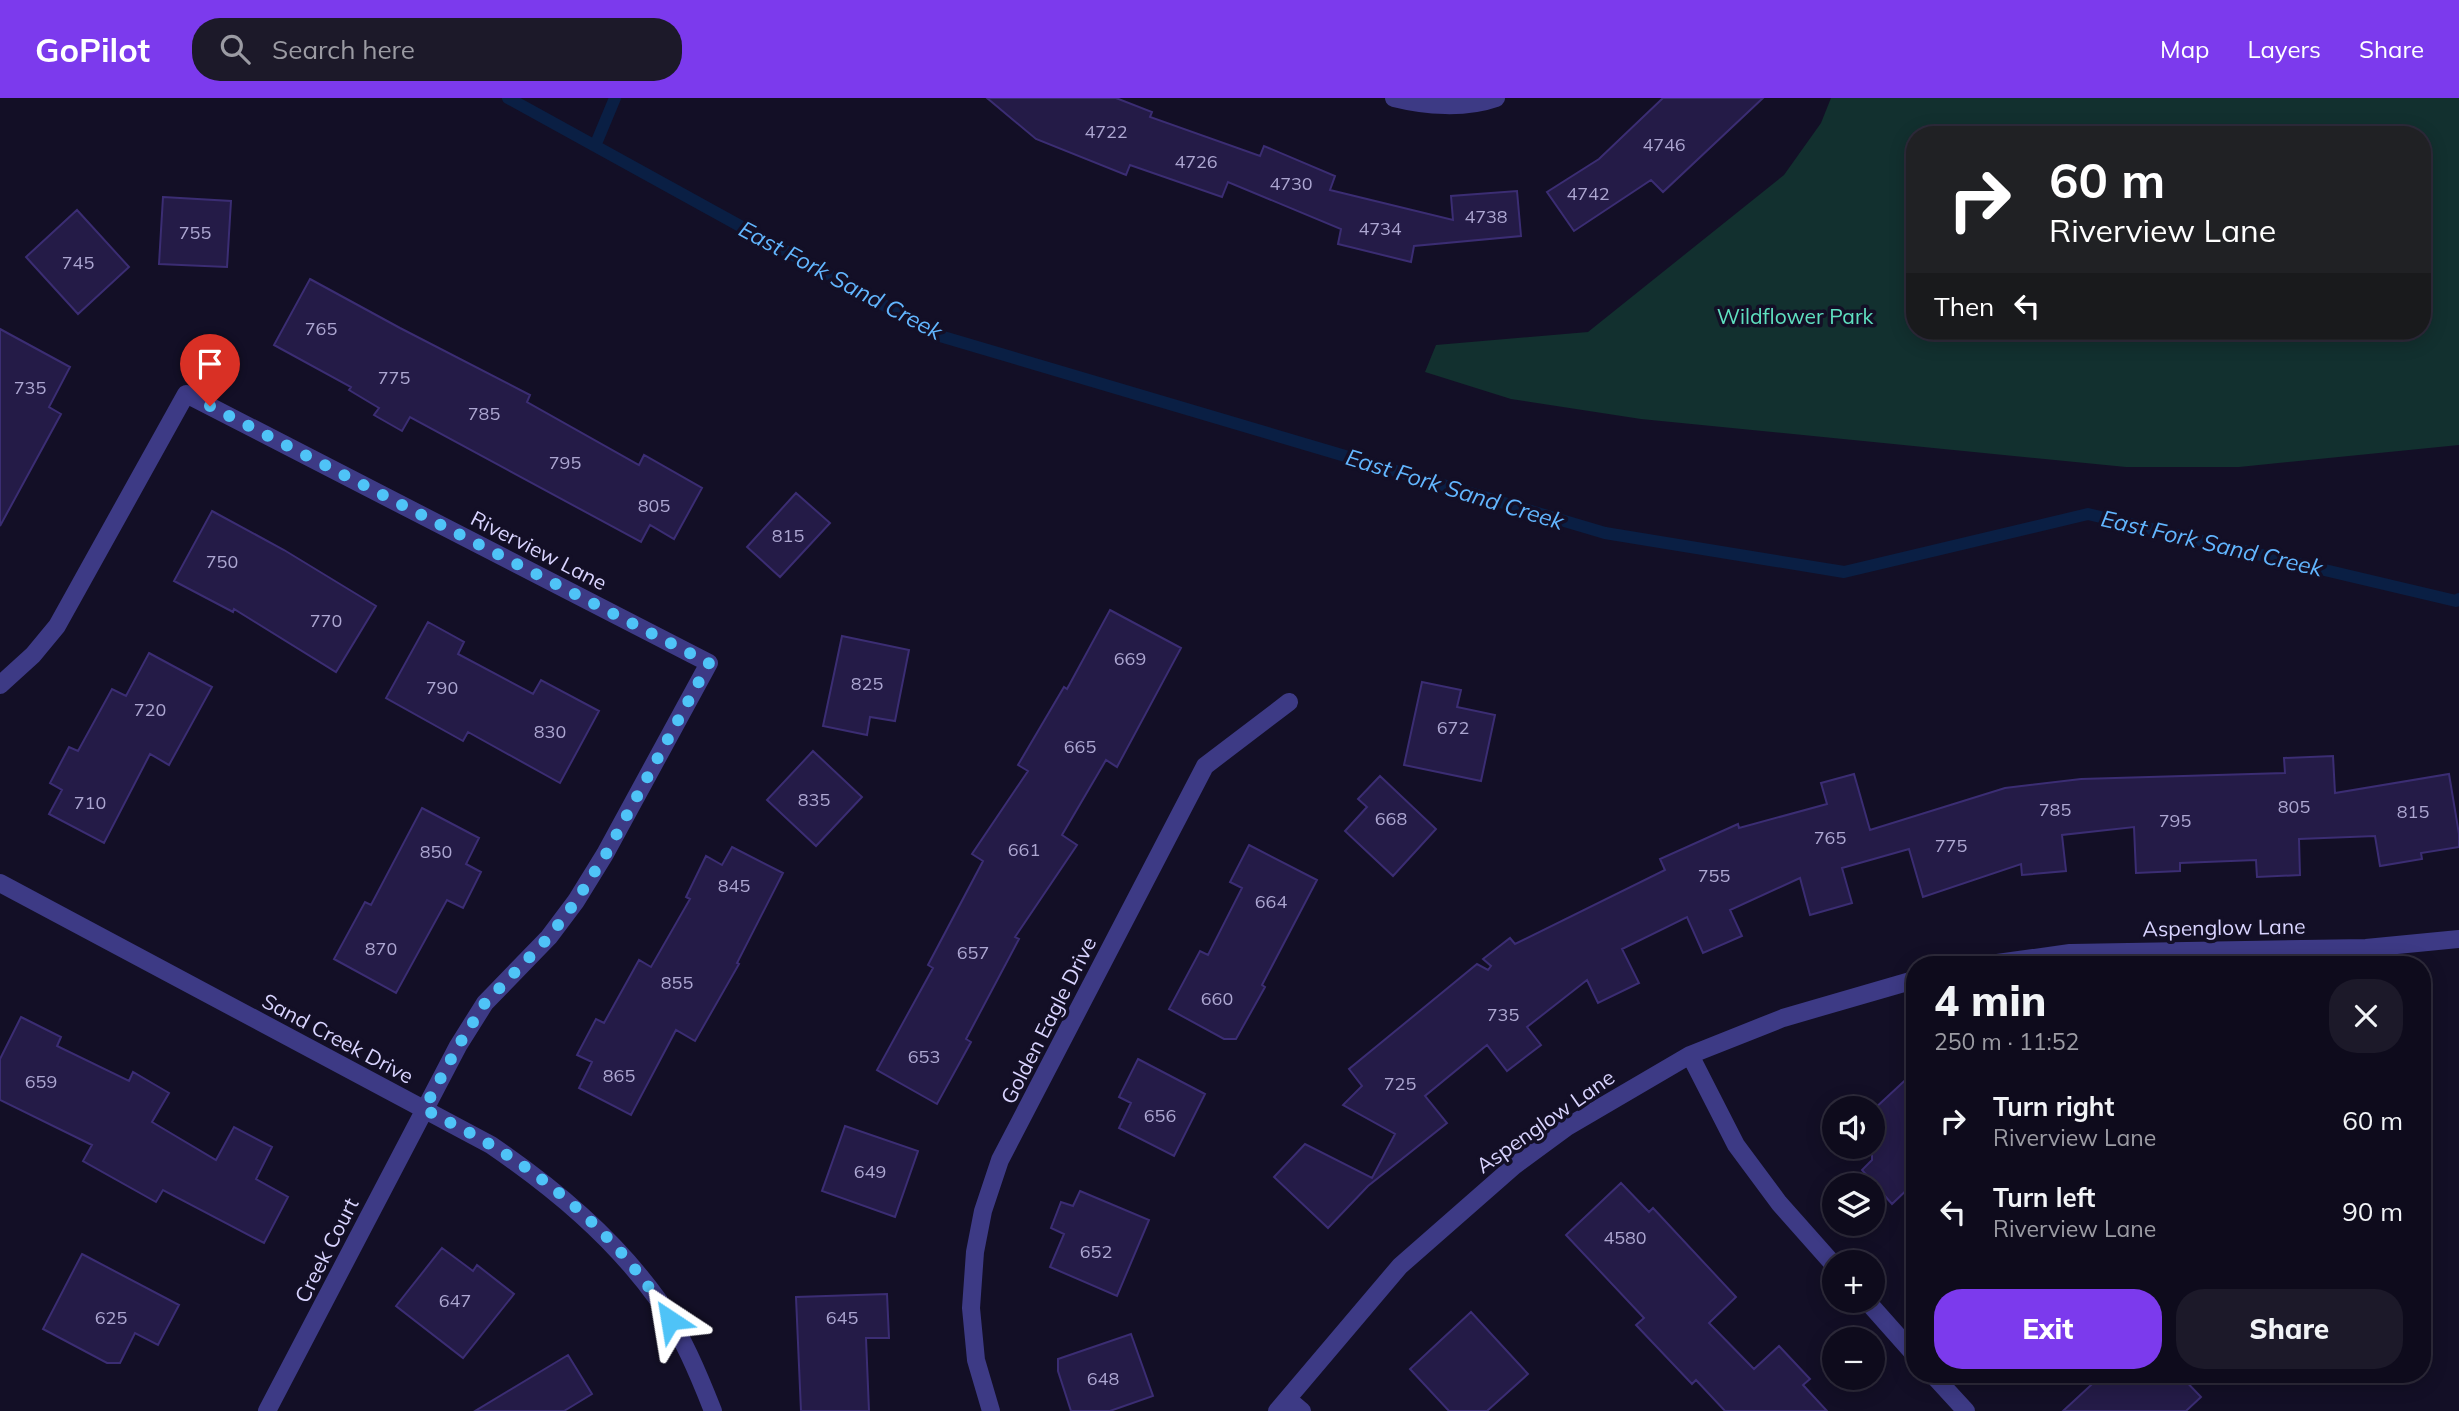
<!DOCTYPE html>
<html lang="en">
<head>
<meta charset="utf-8">
<style>
	:root { --surface:#0e0b1c; --page:#1c1929; --text:#f1f3f6; --muted:#9b9ba3; --line:#2e2b3b; --accent:#7c3aed }
	body { margin:0; font-family:Mulish,sans-serif; background:var(--page); color:var(--text); height:100vh; display:flex; flex-direction:column; font-size:26px; white-space:nowrap }
	* { box-sizing:border-box; margin:0 }
	p { font-size:23px; color:var(--muted) }
	.icon { flex:none; width:38px; height:38px; fill:none; stroke:currentColor; stroke-width:2; stroke-linecap:round; stroke-linejoin:round }
	.map { position:relative; flex:1; overflow:hidden }
	.details { position:absolute; left:1906px; top:858px; width:525px; height:427px; display:flex; flex-direction:column; background:var(--surface); border-radius:28px; box-shadow:0 4px 18px #0003,0 0 0 2px var(--line) }
	.details>* { flex:none }
	.banner { position:absolute; left:1906px; top:28px; width:525px; height:214px; border-radius:28px; box-shadow:0 4px 18px #0003,0 0 0 2px var(--line); background:#202124; color:#fff; overflow:hidden }
	.controls { position:absolute; left:1822px; top:998px; display:grid; gap:14px }
	.controls a { display:grid; place-items:center; width:63px; height:63px; border-radius:50%; background:var(--surface); box-shadow:0 4px 18px #0003,0 0 0 2px var(--line); font-size:35px }
	.pin { position:absolute; display:grid; place-items:center; width:60px; height:60px; color:#fff; margin:-72px -30px; border-radius:50% 50% 50% 0; rotate:-45deg; box-shadow:0 0 7px #0007 }
	.pin .icon { rotate:45deg }
	.me { position:absolute; width:77px; margin:-38px; rotate:327deg; stroke-linejoin:round; filter:drop-shadow(0 0 5px #0008) }
	.turn { display:flex; align-items:center; gap:24px; height:147px; padding:0 28px; font-size:32px }
	.turn .icon { width:91px; height:91px; stroke-width:2.5 }
	.turn b { display:block; font-size:49px; line-height:60px }
	.then { display:flex; align-items:center; height:66px; padding:0 28px; background:#0003; gap:14px; font-size:26px }
	.round { display:grid; place-items:center; flex:none; width:74px; height:74px; border-radius:28px; background:var(--page) }
	.headline { display:flex; align-items:center; justify-content:space-between; height:119px; padding:0 28px }
	h1 { font-size:42px; font-weight:800; line-height:52px }
	.button { display:flex; gap:14px; margin-top:auto; padding:14px 28px }
	.button a { flex:1; height:80px; border-radius:28px; background:var(--accent); color:#fff; font-size:28px; font-weight:800; line-height:80px; text-align:center }
	.button a+a { background:var(--page); color:var(--text) }
	ul { padding:0; list-style:none }
	li { display:flex; align-items:center; gap:21px; height:91px; padding:0 28px }
	li div { flex:1 }
	li b { display:block; font-size:26px }
	li em { font-style:normal }
	header { display:flex; align-items:center; gap:42px; box-sizing:border-box; height:98px; padding:0 35px; background:var(--accent); color:#fff }
	header strong { font-size:33px }
	nav { display:flex; gap:38px; margin-inline-start:auto; font-size:24px }
	.search { width:490px; height:63px; background:var(--page); display:flex; align-items:center; gap:18px; box-sizing:border-box; padding:0 24px; border-radius:28px; color:var(--muted); font-size:26px }
	.map>svg:first-child { display:block }
	.green { fill:#12302f; fill-rule:evenodd }
	.lines { fill:none; stroke-linecap:round; stroke-linejoin:round }
	.stream { stroke:#0a1f44; stroke-width:12 }
	.building { fill:#241b47; stroke:#3b2d73; stroke-width:2 }
	.street { stroke:#3d3a85; stroke-width:18 }
	.route { stroke:#4fc3f7; stroke-width:12; stroke-dasharray:0 21.6 }
	.labels { text-anchor:middle; dominant-baseline:central; stroke-width:7; stroke-linejoin:round; paint-order:stroke }
	.number-label { font-size:18px; fill:#aca6d1 }
	.park-label { font-size:21px; fill:#5fe0c0; stroke:#130f26 }
	.street-label { font-size:21px; fill:#d9d4ff; stroke:#130f26 }
	.water-label { font-size:23px; font-style:italic; fill:#62b6ff; stroke:#130f26 }
</style>
</head>
<body>
<header>
<strong>GoPilot</strong>
<div class="search"><svg class="icon" aria-label="search" viewBox="0 0 24 24"><circle cx="10" cy="10" r="6"/><path d="M15 15l6 6"/></svg>Search here</div>
<nav><a>Map</a><a>Layers</a><a>Share</a></nav>
</header>
<div class="map">
<svg width="2459" height="1313" viewBox="0 0 2459 1313">
	<rect width="100%" height="100%" fill="#130f26"/>
	<!-- green -->
	<path class="green" d="M1831 0H2459V347L2239 369H2126L1641 321 1511 301 1425 274 1436 247 1588 234 1784 77 1821 25ZM1914 37H2422V233H1914Z"/>
	<g class="lines">
		<!-- stream -->
		<path class="stream" d="M508 0 940 238 1605 435 1844 474 2088 416 2456 503 2459 501
			M595 48 615 0"/>
	</g>
	<!-- building -->
	<path class="building" d="M987 0H1116L1152 14 1150 19 1260 58 1264 48 1335 78 1330 92 1453 122 1451 98 1517 93 1521 138 1414 148 1411 164 1338 146 1341 131 1228 84 1222 99 1130 67 1126 77 1036 41Z
		M1663 0H1763L1663 94 1651 82 1574 133 1547 94 1599 61Z
		M163 99 231 103 227 169 159 166Z
		M77 112 129 169 78 216 26 159Z
		M310 181 400 230 530 297 527 304 639 367 644 357 702 390 674 441 650 427 641 444 410 319 402 333 374 317 379 310 349 292 351 289 274 247Z
		M0 231 70 269 49 309 61 316 0 428Z
		M796 395 830 425 780 479 747 449Z
		M212 413 284 452 376 508 336 574 234 511 233 514 174 483Z
		M1110 512 1181 550 1117 669 1106 662 1062 737 1077 747 1015 839 1019 841 966 941 971 944 937 1006 877 972 933 870 928 867 983 763 972 756 1028 673 1018 667 1064 589 1067 591Z
		M428 524 464 544 458 556 533 596 541 582 599 613 560 685 468 634 463 643 386 600Z
		M842 538 909 552 895 623 870 619 867 637 823 628Z
		M149 555 212 589 169 667 150 656 104 745 49 716 62 692 50 685 69 649 78 653 112 591 126 598Z
		M1422 584 1461 592 1457 609 1495 617 1481 683 1404 667Z
		M813 653 862 699 816 748 767 702Z
		M2333 658 2335 695 2449 676 2459 736V749L2421 755 2422 761 2380 768 2375 738 2299 741 2300 777 2257 779 2256 762 2180 765V773L2136 775 2134 729 2062 737 2066 773 2022 777 2021 766 1923 799 1909 751 1842 770 1852 805 1810 817 1800 780 1730 812 1742 838 1703 855 1687 819 1622 851 1639 885 1598 905 1587 882 1527 929 1541 947 1507 973 1487 947 1425 998 1447 1025 1368 1088 1328 1130 1274 1079 1305 1046 1372 1080 1395 1036 1343 1007 1362 988 1349 971 1477 866 1488 872 1491 868 1483 861 1510 840 1515 846 1665 772 1660 761 1738 726 1739 730 1827 706 1821 685 1854 676 1870 732 2005 690 2081 681 2285 675 2284 660Z
		M1380 678 1436 731 1393 778 1345 733 1367 709 1358 701Z
		M422 710 479 740 466 766 481 774 463 810 447 802 396 895 334 861 365 804 371 807Z
		M1249 747 1317 782 1262 887 1265 889 1236 941H1224L1169 911 1200 853 1208 857 1242 790 1230 784Z
		M732 749 783 775 737 865 739 866 695 943 676 932 631 1017 579 990 592 964 577 957 596 921 604 925 639 862 651 869 690 801 686 799 706 758 722 767Z
		M21 919 61 939 57 948 129 983 133 974 169 995 152 1024 216 1062 234 1029 272 1049 256 1081 288 1099 264 1145 163 1092 156 1104 83 1063 92 1047 0 1002V961Z
		M1138 961 1205 996 1174 1058 1119 1030 1131 1005 1119 999Z
		M1914 974V1085L1892 1106 1862 1072 1872 1062V1013Z
		M845 1028 918 1053 895 1119 822 1093Z
		M1621 1085 1649 1114 1653 1110 1736 1199 1709 1225 1754 1271 1779 1248 1810 1281 1803 1287 1827 1313H1725L1696 1282 1692 1286 1636 1227 1644 1220 1566 1137Z
		M1080 1093 1149 1122 1117 1198 1050 1169 1064 1136 1051 1130 1061 1104 1073 1108Z
		M442 1150 473 1173 477 1167 514 1196 463 1260 396 1208Z
		M82 1156 179 1207 158 1247 135 1235 120 1265H107L43 1231Z
		M887 1196 889 1240H866L869 1313H801L796 1199Z
		M1471 1214 1528 1276 1487 1313H1449L1410 1271Z
		M1131 1236 1153 1298 1110 1313H1071L1058 1273V1261Z
		M568 1257 592 1296 564 1313H475Z
		M2103 1276H2179L2201 1299 2186 1313H2063Z"/>
	<g class="lines">
		<!-- street -->
		<path class="street" d="M1394 0C1426 8 1465 11 1496 0
			M0 587 33 557 57 528 186 296 709 565 605 756 576 803 549 839 485 905 458 948 267 1313
			M0 785 491 1047C555 1091 613 1139 659 1203 682 1237 698 1275 713 1313
			M1990 866 2070 855 2366 850 2459 841
			M1690 957 1736 1047 1779 1105 1834 1167
			M1866 1202 1914 1256
			M1932 1276 1966 1313
			M1289 1302 1302 1313
			M991 1313 976 1262 971 1210 975 1154 983 1113 1000 1062 1205 668 1289 604
			M1277 1313 1400 1168 1514 1068 1567 1029 1690 957 1783 920 1914 882"/>
	</g>
	<g class="lines">
		<!-- route -->
		<path class="route" d="M210 308 709 565 606 756 576 803 549 839 485 905 458 948 424 1011C446 1023 470 1034 491 1047 561 1089 629 1151 670 1222"/>
	</g>
	<g class="labels">
		<!-- number labels -->
		<g class="number-label">
			<text x="1106" y="33">4722</text>
			<text x="1664" y="46">4746</text>
			<text x="1196" y="63">4726</text>
			<text x="1291" y="85">4730</text>
			<text x="1588" y="95">4742</text>
			<text x="1486" y="118">4738</text>
			<text x="1380" y="130">4734</text>
			<text x="195" y="134">755</text>
			<text x="78" y="164">745</text>
			<text x="321" y="230">765</text>
			<text x="394" y="279">775</text>
			<text x="30" y="289">735</text>
			<text x="484" y="315">785</text>
			<text x="565" y="364">795</text>
			<text x="654" y="407">805</text>
			<text x="788" y="437">815</text>
			<text x="222" y="463">750</text>
			<text x="326" y="522">770</text>
			<text x="1130" y="560">669</text>
			<text x="867" y="585">825</text>
			<text x="442" y="589">790</text>
			<text x="150" y="611">720</text>
			<text x="1453" y="629">672</text>
			<text x="550" y="633">830</text>
			<text x="1080" y="648">665</text>
			<text x="814" y="701">835</text>
			<text x="90" y="704">710</text>
			<text x="2294" y="708">805</text>
			<text x="2055" y="711">785</text>
			<text x="2413" y="713">815</text>
			<text x="1391" y="720">668</text>
			<text x="2175" y="722">795</text>
			<text x="1830" y="739">765</text>
			<text x="1951" y="747">775</text>
			<text x="1024" y="751">661</text>
			<text x="436" y="753">850</text>
			<text x="1714" y="777">755</text>
			<text x="734" y="787">845</text>
			<text x="1271" y="803">664</text>
			<text x="381" y="850">870</text>
			<text x="973" y="854">657</text>
			<text x="677" y="884">855</text>
			<text x="1217" y="900">660</text>
			<text x="1503" y="916">735</text>
			<text x="924" y="958">653</text>
			<text x="619" y="977">865</text>
			<text x="41" y="983">659</text>
			<text x="1400" y="985">725</text>
			<text x="1160" y="1017">656</text>
			<text x="870" y="1073">649</text>
			<text x="1625" y="1139">4580</text>
			<text x="1096" y="1153">652</text>
			<text x="455" y="1202">647</text>
			<text x="111" y="1219">625</text>
			<text x="842" y="1219">645</text>
			<text x="1103" y="1280">648</text>
		</g>
		<!-- park labels -->
		<g class="park-label">
			<text x="1795" y="218">Wildflower Park</text>
		</g>
		<!-- street labels -->
		<g class="street-label">
			<text transform="translate(539 452) rotate(27)">Riverview Lane</text>
			<text transform="translate(2224 829) rotate(-1)">Aspenglow Lane</text>
			<text transform="translate(1048 922) rotate(-63)">Golden Eagle Drive</text>
			<text transform="translate(338 940) rotate(28)">Sand Creek Drive</text>
			<text transform="translate(1545 1023) rotate(-35)">Aspenglow Lane</text>
			<text transform="translate(326 1152) rotate(-63)">Creek Court</text>
		</g>
		<!-- water labels -->
		<g class="water-label">
			<text transform="translate(841 182) rotate(28)">East Fork Sand Creek</text>
			<text transform="translate(1455 391) rotate(17)">East Fork Sand Creek</text>
			<text transform="translate(2212 445) rotate(13)">East Fork Sand Creek</text>
		</g>
	</g>
</svg>
<div class="controls">
<a><svg class="icon" aria-label="sound" viewBox="0 0 24 24"><path d="M4 9h4l5-4v14l-5-4H4zM17 9q2 3 0 6"/></svg></a>
<a><svg class="icon" aria-label="layers" viewBox="0 0 24 24"><path d="M12 4l9 5-9 5-9-5zM3 14l9 5 9-5"/></svg></a>
<a>+</a>
<a>−</a>
</div>
<div class="pin" style="left:210px;top:308px;background:#d93025"><svg class="icon" aria-label="arrive" viewBox="0 0 24 24"><path d="M6 21V4h12l-3 4 3 4H6"/></svg></div>
<svg class="me" style="left:670px;top:1222px" viewBox="-20 -20 40 40"><path d="M0-17L14 15 0 8-14 15z" fill="#4fc3f7" stroke="#fff" stroke-width="4"/></svg>
<div class="banner">
<div class="turn"><svg class="icon" aria-label="right" viewBox="0 0 24 24"><path d="M7 20v-9h11M14 6l5 5-5 5"/></svg><div><b>60 m</b>Riverview Lane</div></div>
<div class="then">Then<svg class="icon" aria-label="left" viewBox="0 0 24 24"><path d="M17 20v-9H6M10 6l-5 5 5 5"/></svg></div>
</div>
<section class="details">
<div class="headline"><div><h1>4 min</h1><p>250 m · 11:52</p></div><a class="round"><svg class="icon" aria-label="close" viewBox="0 0 24 24"><path d="M6 6l12 12M18 6L6 18"/></svg></a></div>
<ul>
<li><svg class="icon" aria-label="right" viewBox="0 0 24 24"><path d="M7 20v-9h11M14 6l5 5-5 5"/></svg><div><b>Turn right</b><p>Riverview Lane</p></div><em>60 m</em></li>
<li><svg class="icon" aria-label="left" viewBox="0 0 24 24"><path d="M17 20v-9H6M10 6l-5 5 5 5"/></svg><div><b>Turn left</b><p>Riverview Lane</p></div><em>90 m</em></li>
</ul>
<div class="button"><a>Exit</a><a>Share</a></div>
</section>
</div>
</body>
</html>
